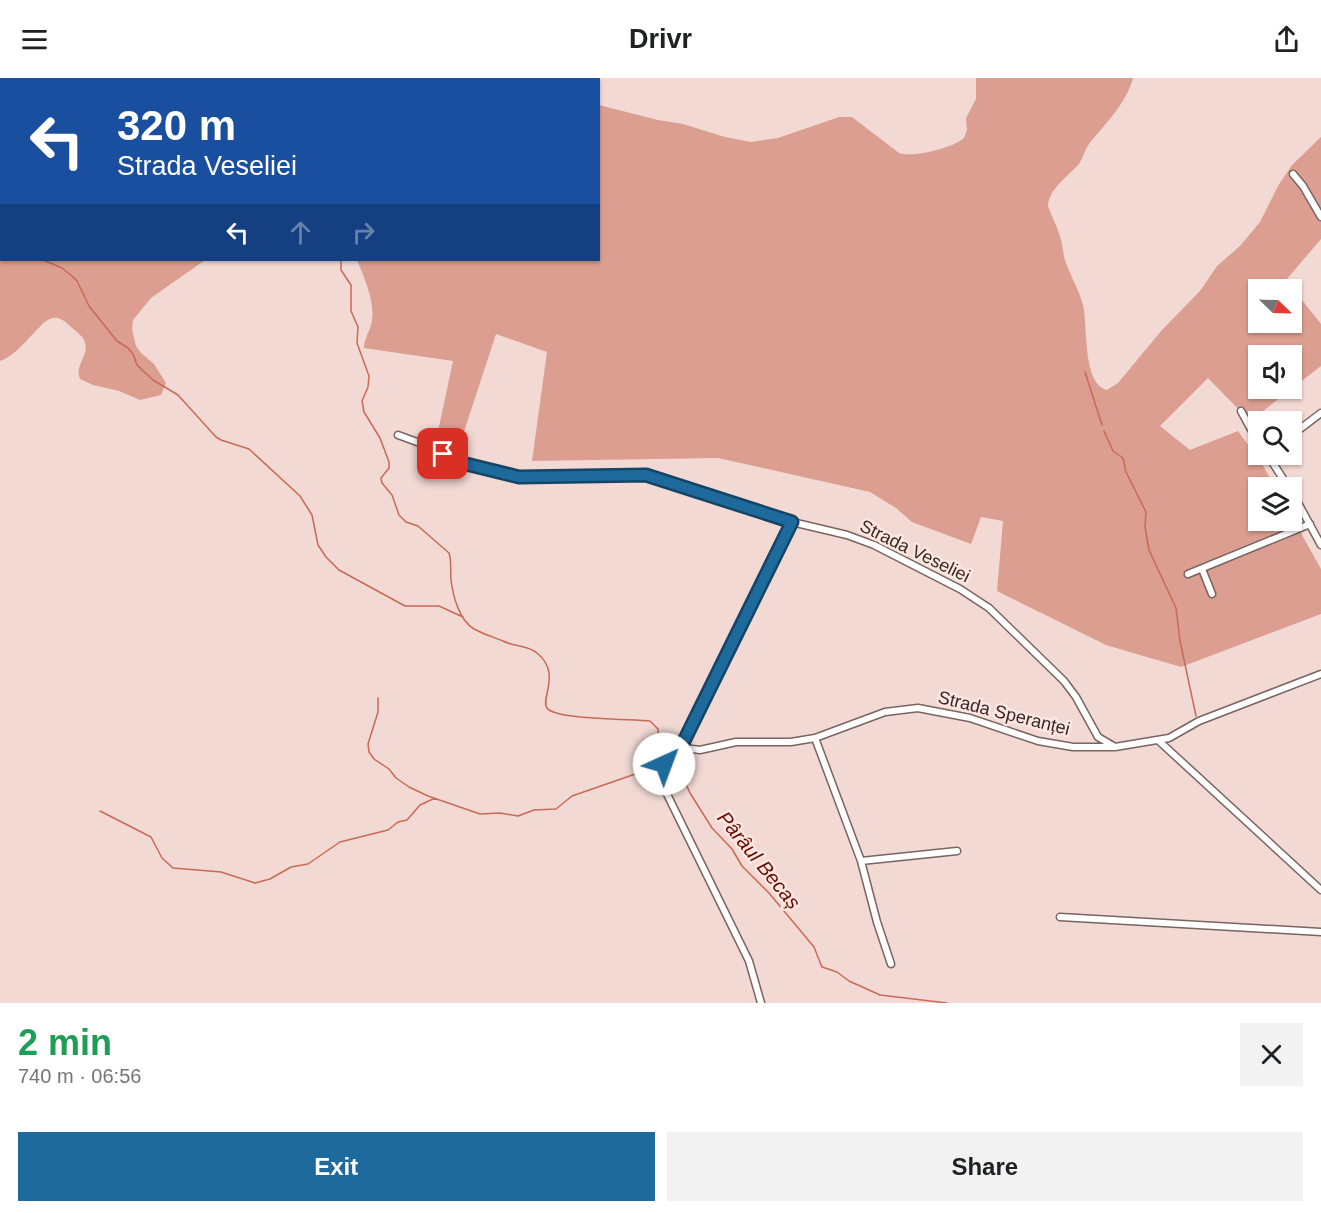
<!DOCTYPE html>
<html lang="en">
<head>
<meta charset="utf-8">
<style>
	:root { --surface:#fff; --page:#f2f2f2; --text:#202124; --muted:#757577; --accent:#1e6a9d }
	body { margin:0; font-family:Helvetica,sans-serif; background:var(--page); color:var(--text); height:100vh; display:flex; flex-direction:column; font-size:22px; white-space:nowrap }
	* { box-sizing:border-box; margin:0 }
	p { font-size:20px; color:var(--muted) }
	.icon { flex:none; width:33px; height:33px; fill:none; stroke:currentColor; stroke-width:2; stroke-linecap:round; stroke-linejoin:round }
	.map { position:relative; height:925px; overflow:hidden }
	.side { display:flex; flex-direction:column; background:var(--surface); flex:1 }
	.side>* { flex:none }
	.top-card { position:absolute; left:0px; top:0px; width:600px; height:183px; box-shadow:0 2px 4px #0004; background:#1a4fa0; color:#fff; overflow:hidden }
	.needle { width:39px; rotate:113deg }
	.tools { position:absolute; left:1248px; top:201px; display:grid; gap:12px }
	.tools a { display:grid; place-items:center; width:54px; height:54px; border-radius:0px; background:var(--surface); box-shadow:0 2px 4px #0004; font-size:30px }
	.pin { position:absolute; display:grid; place-items:center; width:51px; height:51px; color:#fff; margin:-26px; border-radius:12px; box-shadow:0 3px 9px #0006 }
	.me { position:absolute; width:66px; margin:-33px; rotate:43deg; stroke-linejoin:round; filter:drop-shadow(0 0 4px #0008) }
	.turn { display:flex; align-items:center; gap:21px; height:126px; padding:0 18px; font-size:27px }
	.turn .icon { width:78px; height:78px; stroke-width:2.5 }
	.turn b { display:block; font-size:42px; line-height:51px }
	.lanes { display:flex; align-items:center; height:57px; padding:0 18px; background:#0003; justify-content:center; gap:30px; direction:ltr }
	.lanes .off { opacity:.35 }
	.round { display:grid; place-items:center; flex:none; width:63px; height:63px; border-radius:0px; background:var(--page) }
	.head { display:flex; align-items:center; justify-content:space-between; height:102px; padding:0 18px }
	h1 { font-size:36px; font-weight:700; line-height:45px; color:#1e9e55 }
	.button { display:flex; gap:12px; margin-top:auto; padding:12px 18px }
	.button a { flex:1; height:69px; border-radius:0px; background:var(--accent); color:#fff; font-size:24px; font-weight:700; line-height:69px; text-align:center }
	.button a+a { background:var(--page); color:var(--text) }
	header { display:flex; justify-content:space-between; align-items:center; height:78px; padding:0 18px; background:var(--surface); font-size:27px; font-weight:700 }
	.map>svg:first-child { display:block }
	.green { fill:#dc9e90; fill-rule:evenodd }
	.lines { fill:none; stroke-linecap:round; stroke-linejoin:round }
	.stream { stroke:#c86a55; stroke-width:1.5 }
	.street-casing { stroke:#796460; stroke-width:9 }
	.street { stroke:#fff; stroke-width:6 }
	.route-casing { stroke:#144566; stroke-width:15 }
	.route { stroke:#1e6a9d; stroke-width:10 }
	.labels { text-anchor:middle; dominant-baseline:central; stroke-width:5; stroke-linejoin:round; paint-order:stroke }
	.street-label { font-size:18px; fill:#332a28; stroke:#ffe6e1 }
	.water-label { font-size:20px; font-style:italic; fill:#650b00; stroke:#ffe6e1 }
</style>
</head>
<body>
<header><svg class="icon" aria-label="menu" viewBox="0 0 24 24"><path d="M4 6h16M4 12h16M4 18h16"/></svg>Drivr<svg class="icon" aria-label="share" viewBox="0 0 24 24"><path d="M12 15V3M7 8l5-5 5 5M5 13v7h14v-7"/></svg></header>
<div class="map">
<svg width="1321" height="925" viewBox="0 0 1321 925">
	<rect width="100%" height="100%" fill="#f2d9d4"/>
	<!-- green -->
	<path class="green" d="M976 0H1133C1126 26 1105 46 1089 66 1084 73 1083 81 1078 87 1067 99 1049 111 1048 128 1052 139 1058 150 1061 162 1063 169 1063 177 1066 185 1071 199 1079 212 1083 227 1088 246 1082 306 1107 312L1118 305 1162 252 1200 213 1217 188 1240 168 1260 144 1278 108 1292 87 1321 59V161L1286 202 1321 246V288L1250 343 1208 300 1160 348 1190 372 1238 353 1262 386 1275 409 1258 410V442H1292V439L1321 491V536L1181 589 1106 567 997 513 1003 443 981 439 971 466 912 444 896 430 870 414 718 380 532 383 547 274 496 256 457 375 436 363 453 283 364 270C364 260 371 252 372 242 375 224 364 199 357 182H598L599 27 658 42 683 46 725 59 751 64 778 60 839 39H852L899 75C913 80 953 70 964 60L967 52 966 40 976 21ZM1258 212H1292V244H1258ZM1258 278H1292V310H1258Z
		M0 64 2 182H205L151 220 133 242 132 251 136 268 141 275 154 286 166 305 161 317 140 322 119 313 93 307 80 301C74 288 89 278 85 265 83 257 76 254 70 248 51 229 43 247 29 260 21 269 11 279 0 283Z"/>
	<g class="lines">
		<!-- stream -->
		<path class="stream" d="M272 0V2
			M0 145 2 147
			M43 182 62 190 72 198 77 203 89 228 117 263 128 270 133 276 137 287 153 302 178 317 216 359 221 362 249 371 300 418 312 437 318 467 326 479 339 492 405 528H439L463 539
			M341 182V192L351 207V233L358 249 357 265 369 298 368 309 362 323 364 334 380 360 389 384V390L381 400 382 405 392 417 399 437 406 444 418 448 449 475C452 484 450 493 451 502 453 518 459 542 474 551 483 556 493 559 503 563 514 569 528 567 537 575 562 595 540 621 547 630 555 642 633 641 650 643L658 651 659 670 667 676
			M1085 294 1102 347
			M1104 353 1113 373 1123 380 1126 394 1146 434 1145 449 1149 472 1176 530 1180 563 1196 638
			M378 620V634L368 666 369 674 374 681 389 691 396 700 409 709 428 718 480 736 500 735 518 738 534 732 556 731 572 718 644 693 665 681
			M671 679 678 689 690 715 712 750 732 771 742 788 769 815 814 869 822 889 837 894 849 903 880 917 947 925
			M100 733 151 759 162 780 173 790 221 794 255 805 270 801 291 789 308 786 340 764 388 752 398 744 407 742 420 727 435 720"/>
		<!-- street casing -->
		<g class="street-casing">
			<path id="street" d="M1293 96 1303 108 1321 139
				M1241 333 1258 364
				M398 357 428 368 458 384 519 399 646 397 792 444 847 457 874 467 960 511 989 530 1064 603 1076 619 1098 659 1115 669
				M1292 357 1321 335
				M1267 376 1289 410
				M1292 414 1321 467
				M1202 491 1212 516
				M1188 496 1310 446
				M815 660 861 783 877 844 891 886
				M1159 663 1321 812
				M681 669 792 444
				M861 783 957 773
				M1060 839 1321 854
				M761 925 749 883 664 710C661 695 664 680 675 669L700 672 736 664H791L815 660 885 634 918 630 970 640 1038 663 1073 669H1115L1169 660 1199 643 1321 596"/>
		</g>
		<!-- street -->
		<use href="#street" class="street"/>
	</g>
	<g class="lines">
		<!-- route casing -->
		<g class="route-casing">
			<path id="route" d="M443 376 458 384 519 399 646 397 792 444 681 669 676 668 672 671 664 686"/>
		</g>
		<!-- route -->
		<use href="#route" class="route"/>
	</g>
	<g class="labels">
		<!-- street labels -->
		<g class="street-label">
			<text transform="translate(915 473) rotate(26)">Strada Veseliei</text>
			<text transform="translate(1004 635) rotate(14)">Strada Speranței</text>
		</g>
		<!-- water labels -->
		<g class="water-label">
			<text transform="translate(759 782) rotate(51)">Pârâul Becaș</text>
		</g>
	</g>
</svg>
<div class="tools">
<a><svg class="needle" viewBox="-14 -14 28 28"><path d="M0-13l5 13h-10z" fill="#e53935"/><path d="M0 13l5-13h-10z" fill="#757577"/></svg></a>
<a><svg class="icon" aria-label="sound" viewBox="0 0 24 24"><path d="M4 9h4l5-4v14l-5-4H4zM17 9q2 3 0 6"/></svg></a>
<a><svg class="icon" aria-label="search" viewBox="0 0 24 24"><circle cx="10" cy="10" r="6"/><path d="M15 15l6 6"/></svg></a>
<a><svg class="icon" aria-label="layers" viewBox="0 0 24 24"><path d="M12 4l9 5-9 5-9-5zM3 14l9 5 9-5"/></svg></a>
</div>
<div class="pin" style="left:443px;top:376px;background:#d93025"><svg class="icon" aria-label="arrive" viewBox="0 0 24 24"><path d="M6 21V4h12l-3 4 3 4H6"/></svg></div>
<svg class="me" style="left:664px;top:686px" viewBox="-20 -20 40 40"><circle r="19" fill="#fff"/><path d="M0-13L10 11 0 6-10 11z" fill="#1e6a9d"/></svg>
<div class="top-card">
<div class="turn"><svg class="icon" aria-label="left" viewBox="0 0 24 24"><path d="M17 20v-9H6M10 6l-5 5 5 5"/></svg><div><b>320 m</b>Strada Veseliei</div></div>
<div class="lanes"><svg class="icon" aria-label="left" viewBox="0 0 24 24"><path d="M17 20v-9H6M10 6l-5 5 5 5"/></svg><svg class="icon off" aria-label="ahead" viewBox="0 0 24 24"><path d="M12 20V5M6 11l6-6 6 6"/></svg><svg class="icon off" aria-label="right" viewBox="0 0 24 24"><path d="M7 20v-9h11M14 6l5 5-5 5"/></svg></div>
</div>
</div>
<section class="side">
<div class="head"><div><h1>2 min</h1><p>740 m · 06:56</p></div><a class="round"><svg class="icon" aria-label="close" viewBox="0 0 24 24"><path d="M6 6l12 12M18 6L6 18"/></svg></a></div>
<div class="button"><a>Exit</a><a>Share</a></div>
</section>
</body>
</html>
